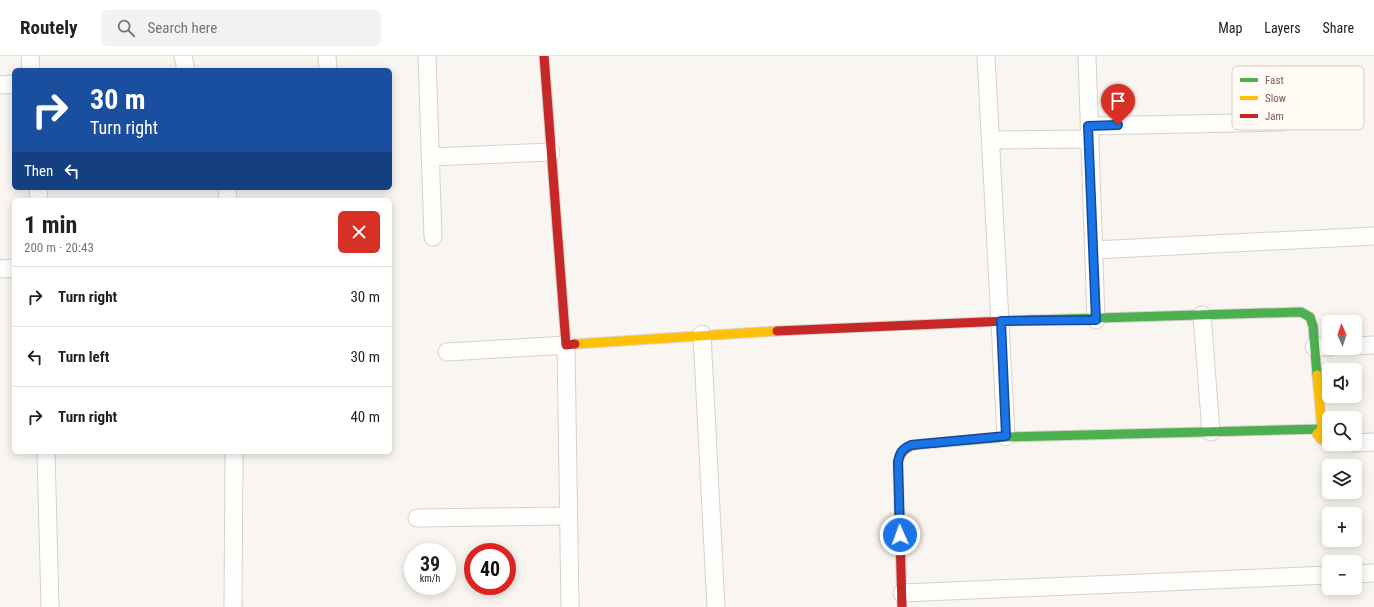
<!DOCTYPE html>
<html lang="en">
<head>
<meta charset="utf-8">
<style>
	:root { --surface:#fff; --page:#f2f2f2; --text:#222; --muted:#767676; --line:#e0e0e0 }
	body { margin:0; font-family:"Roboto Condensed",sans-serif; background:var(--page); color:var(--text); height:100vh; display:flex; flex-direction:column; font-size:15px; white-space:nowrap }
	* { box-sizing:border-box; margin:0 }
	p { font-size:13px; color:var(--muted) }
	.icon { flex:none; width:22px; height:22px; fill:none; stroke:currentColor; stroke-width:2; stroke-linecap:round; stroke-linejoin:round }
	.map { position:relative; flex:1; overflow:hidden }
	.sheet { position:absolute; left:12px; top:142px; width:380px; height:256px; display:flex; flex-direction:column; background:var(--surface); border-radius:6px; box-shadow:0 2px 10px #0003 }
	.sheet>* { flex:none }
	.top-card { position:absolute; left:12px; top:12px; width:380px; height:122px; border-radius:6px; box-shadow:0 2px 10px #0003; background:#1a4fa0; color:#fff; overflow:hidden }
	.needle { width:26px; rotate:357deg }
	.fabs { position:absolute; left:1322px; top:259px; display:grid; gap:8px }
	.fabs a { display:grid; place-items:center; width:40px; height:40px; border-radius:6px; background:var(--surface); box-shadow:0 2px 10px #0003; font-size:20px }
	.speed { position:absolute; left:404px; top:487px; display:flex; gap:8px; font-size:20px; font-weight:700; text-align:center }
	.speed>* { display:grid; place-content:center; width:52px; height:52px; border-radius:50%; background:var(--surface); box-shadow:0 2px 10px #0003; line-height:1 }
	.speed small { font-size:10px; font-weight:400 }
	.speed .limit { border:6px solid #d22; background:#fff; color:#111 }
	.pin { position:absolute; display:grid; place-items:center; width:34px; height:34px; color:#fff; margin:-41px -17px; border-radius:50% 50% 50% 0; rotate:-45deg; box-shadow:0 0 4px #0007 }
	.pin .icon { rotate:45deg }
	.me { position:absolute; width:44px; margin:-22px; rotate:358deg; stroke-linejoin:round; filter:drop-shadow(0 0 3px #0008) }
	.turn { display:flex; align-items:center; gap:14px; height:84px; padding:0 12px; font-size:18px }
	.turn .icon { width:52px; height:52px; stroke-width:2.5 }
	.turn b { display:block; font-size:28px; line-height:34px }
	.then { display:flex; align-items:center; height:38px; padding:0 12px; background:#0003; gap:8px; font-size:15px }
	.round { display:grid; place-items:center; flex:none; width:42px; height:42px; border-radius:6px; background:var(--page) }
	.overview { display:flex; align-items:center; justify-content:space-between; height:68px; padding:0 12px }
	h1 { font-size:24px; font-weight:700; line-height:30px }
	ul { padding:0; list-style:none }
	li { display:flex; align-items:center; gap:12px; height:60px; padding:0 12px; border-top:1px solid var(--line) }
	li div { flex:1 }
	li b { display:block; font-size:15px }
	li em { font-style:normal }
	header { display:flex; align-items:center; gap:24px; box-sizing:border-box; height:56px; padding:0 20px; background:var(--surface); border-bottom:1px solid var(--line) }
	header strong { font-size:19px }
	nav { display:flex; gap:22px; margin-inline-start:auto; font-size:14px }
	.search { width:280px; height:36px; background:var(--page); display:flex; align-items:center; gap:10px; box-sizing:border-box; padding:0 14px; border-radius:6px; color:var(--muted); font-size:15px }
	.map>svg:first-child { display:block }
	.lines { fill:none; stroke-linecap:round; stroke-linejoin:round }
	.street-casing { stroke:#d7d1cb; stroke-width:19 }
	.fast-casing { stroke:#d9d2cb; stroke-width:11 }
	.slow-casing { stroke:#d9d2cb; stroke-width:11 }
	.jam-casing { stroke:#d9d2cb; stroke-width:11 }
	.street { stroke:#fefefd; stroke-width:17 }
	.fast { stroke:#4caf50; stroke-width:9 }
	.slow { stroke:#ffc107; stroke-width:9 }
	.jam { stroke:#c62828; stroke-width:9 }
	.route-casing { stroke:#114b97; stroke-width:10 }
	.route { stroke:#1a73e8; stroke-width:7 }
	.key { fill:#fffaf3; stroke:#d7cbc1; stroke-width:1 }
	.key-label { font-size:11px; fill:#7a5c4d }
</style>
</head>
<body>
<header>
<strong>Routely</strong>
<div class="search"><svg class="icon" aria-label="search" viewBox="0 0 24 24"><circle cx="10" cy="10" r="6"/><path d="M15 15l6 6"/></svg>Search here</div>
<nav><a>Map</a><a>Layers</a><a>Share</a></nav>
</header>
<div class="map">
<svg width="1374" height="551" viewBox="0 0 1374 551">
	<rect width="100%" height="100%" fill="#f9f5f0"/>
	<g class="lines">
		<!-- street casing -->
		<g class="street-casing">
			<path id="street" d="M30 0 31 14
				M183 0 186 14
				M327 0 328 14
				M427 0 433 181
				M986 0 1006 381
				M1087 0 1096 264
				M0 29 14 28
				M1089 70 1282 66
				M990 84 1089 83
				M430 101 551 96
				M38 132 39 144
				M227 132 228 144
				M1094 194 1374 180
				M0 213 14 212
				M1202 259 1211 376
				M702 278 716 551
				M1355 290 1374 289
				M1314 291H1329
				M447 296 566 289 570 551
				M1355 387 1374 386
				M46 396 50 551
				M417 462 568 460
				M1355 518 1374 517
				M902 537 1329 519
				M233 551 234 396"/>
		</g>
		<!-- fast casing -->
		<g class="fast-casing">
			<path id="fast" d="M1032 264 1301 256 1310 261 1313 270 1317 319
				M935 387 1006 381 1322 373"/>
		</g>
		<!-- slow casing -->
		<g class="slow-casing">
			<path id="slow" d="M575 288 777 275
				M1317 319 1322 373 1317 378 1321 383 1329 387"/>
		</g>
		<!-- jam casing -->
		<g class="jam-casing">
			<path id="jam" d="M544 0 566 289 575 288
				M777 275 1032 264
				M902 551 898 406C902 387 918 388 935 387"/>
		</g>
		<!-- street -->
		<use href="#street" class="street"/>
		<!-- fast -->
		<use href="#fast" class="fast"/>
		<!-- slow -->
		<use href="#slow" class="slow"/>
		<!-- jam -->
		<use href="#jam" class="jam"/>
	</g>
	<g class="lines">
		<!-- route casing -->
		<g class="route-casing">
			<path id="route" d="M900 479 898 406C900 396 902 393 911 389L1006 380 1001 265 1096 264 1088 70 1118 69"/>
		</g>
		<!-- route -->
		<use href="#route" class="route"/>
	</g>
	<!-- legend -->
	<rect x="1232" y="10" width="132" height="64" rx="6" class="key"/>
	<rect x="1240" y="22" width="18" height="4" fill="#4caf50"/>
	<rect x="1240" y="40" width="18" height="4" fill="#ffc107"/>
	<rect x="1240" y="58" width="18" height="4" fill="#c62828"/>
	<g class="key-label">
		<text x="1265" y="28">Fast</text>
		<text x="1265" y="46">Slow</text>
		<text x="1265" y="64">Jam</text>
	</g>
</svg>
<div class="fabs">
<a><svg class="needle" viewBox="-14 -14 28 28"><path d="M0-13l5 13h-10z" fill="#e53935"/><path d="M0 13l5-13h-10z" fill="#767676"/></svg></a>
<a><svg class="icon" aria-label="sound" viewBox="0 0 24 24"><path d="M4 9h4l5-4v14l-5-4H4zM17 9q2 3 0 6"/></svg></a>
<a><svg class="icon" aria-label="search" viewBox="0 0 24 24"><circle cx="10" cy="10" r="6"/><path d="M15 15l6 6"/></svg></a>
<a><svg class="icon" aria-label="layers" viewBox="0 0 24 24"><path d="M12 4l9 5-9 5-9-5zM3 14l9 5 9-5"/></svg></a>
<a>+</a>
<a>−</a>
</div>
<div class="speed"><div>39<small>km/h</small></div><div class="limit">40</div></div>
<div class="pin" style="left:1118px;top:69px;background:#d93025"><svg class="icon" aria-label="arrive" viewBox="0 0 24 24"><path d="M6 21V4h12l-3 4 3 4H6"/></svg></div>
<svg class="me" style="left:900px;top:479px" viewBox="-20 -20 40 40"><circle r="17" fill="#1a73e8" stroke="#fff" stroke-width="3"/><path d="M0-11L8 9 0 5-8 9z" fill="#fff"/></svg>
<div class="top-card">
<div class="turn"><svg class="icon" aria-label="right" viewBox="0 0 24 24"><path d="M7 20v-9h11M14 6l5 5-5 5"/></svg><div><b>30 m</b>Turn right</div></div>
<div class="then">Then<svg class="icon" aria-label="left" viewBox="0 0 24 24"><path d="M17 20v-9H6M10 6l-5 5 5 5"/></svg></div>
</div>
<section class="sheet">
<div class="overview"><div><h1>1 min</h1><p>200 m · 20:43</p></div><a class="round" style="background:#d93025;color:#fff"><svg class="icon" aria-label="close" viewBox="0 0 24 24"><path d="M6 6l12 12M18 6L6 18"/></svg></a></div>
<ul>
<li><svg class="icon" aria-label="right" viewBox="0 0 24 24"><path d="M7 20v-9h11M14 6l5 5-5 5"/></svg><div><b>Turn right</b></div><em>30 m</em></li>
<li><svg class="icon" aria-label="left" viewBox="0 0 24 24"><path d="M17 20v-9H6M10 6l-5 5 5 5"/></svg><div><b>Turn left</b></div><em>30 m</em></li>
<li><svg class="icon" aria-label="right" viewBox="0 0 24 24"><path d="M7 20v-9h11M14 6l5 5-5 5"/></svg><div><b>Turn right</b></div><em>40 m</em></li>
</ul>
</section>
</div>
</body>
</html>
